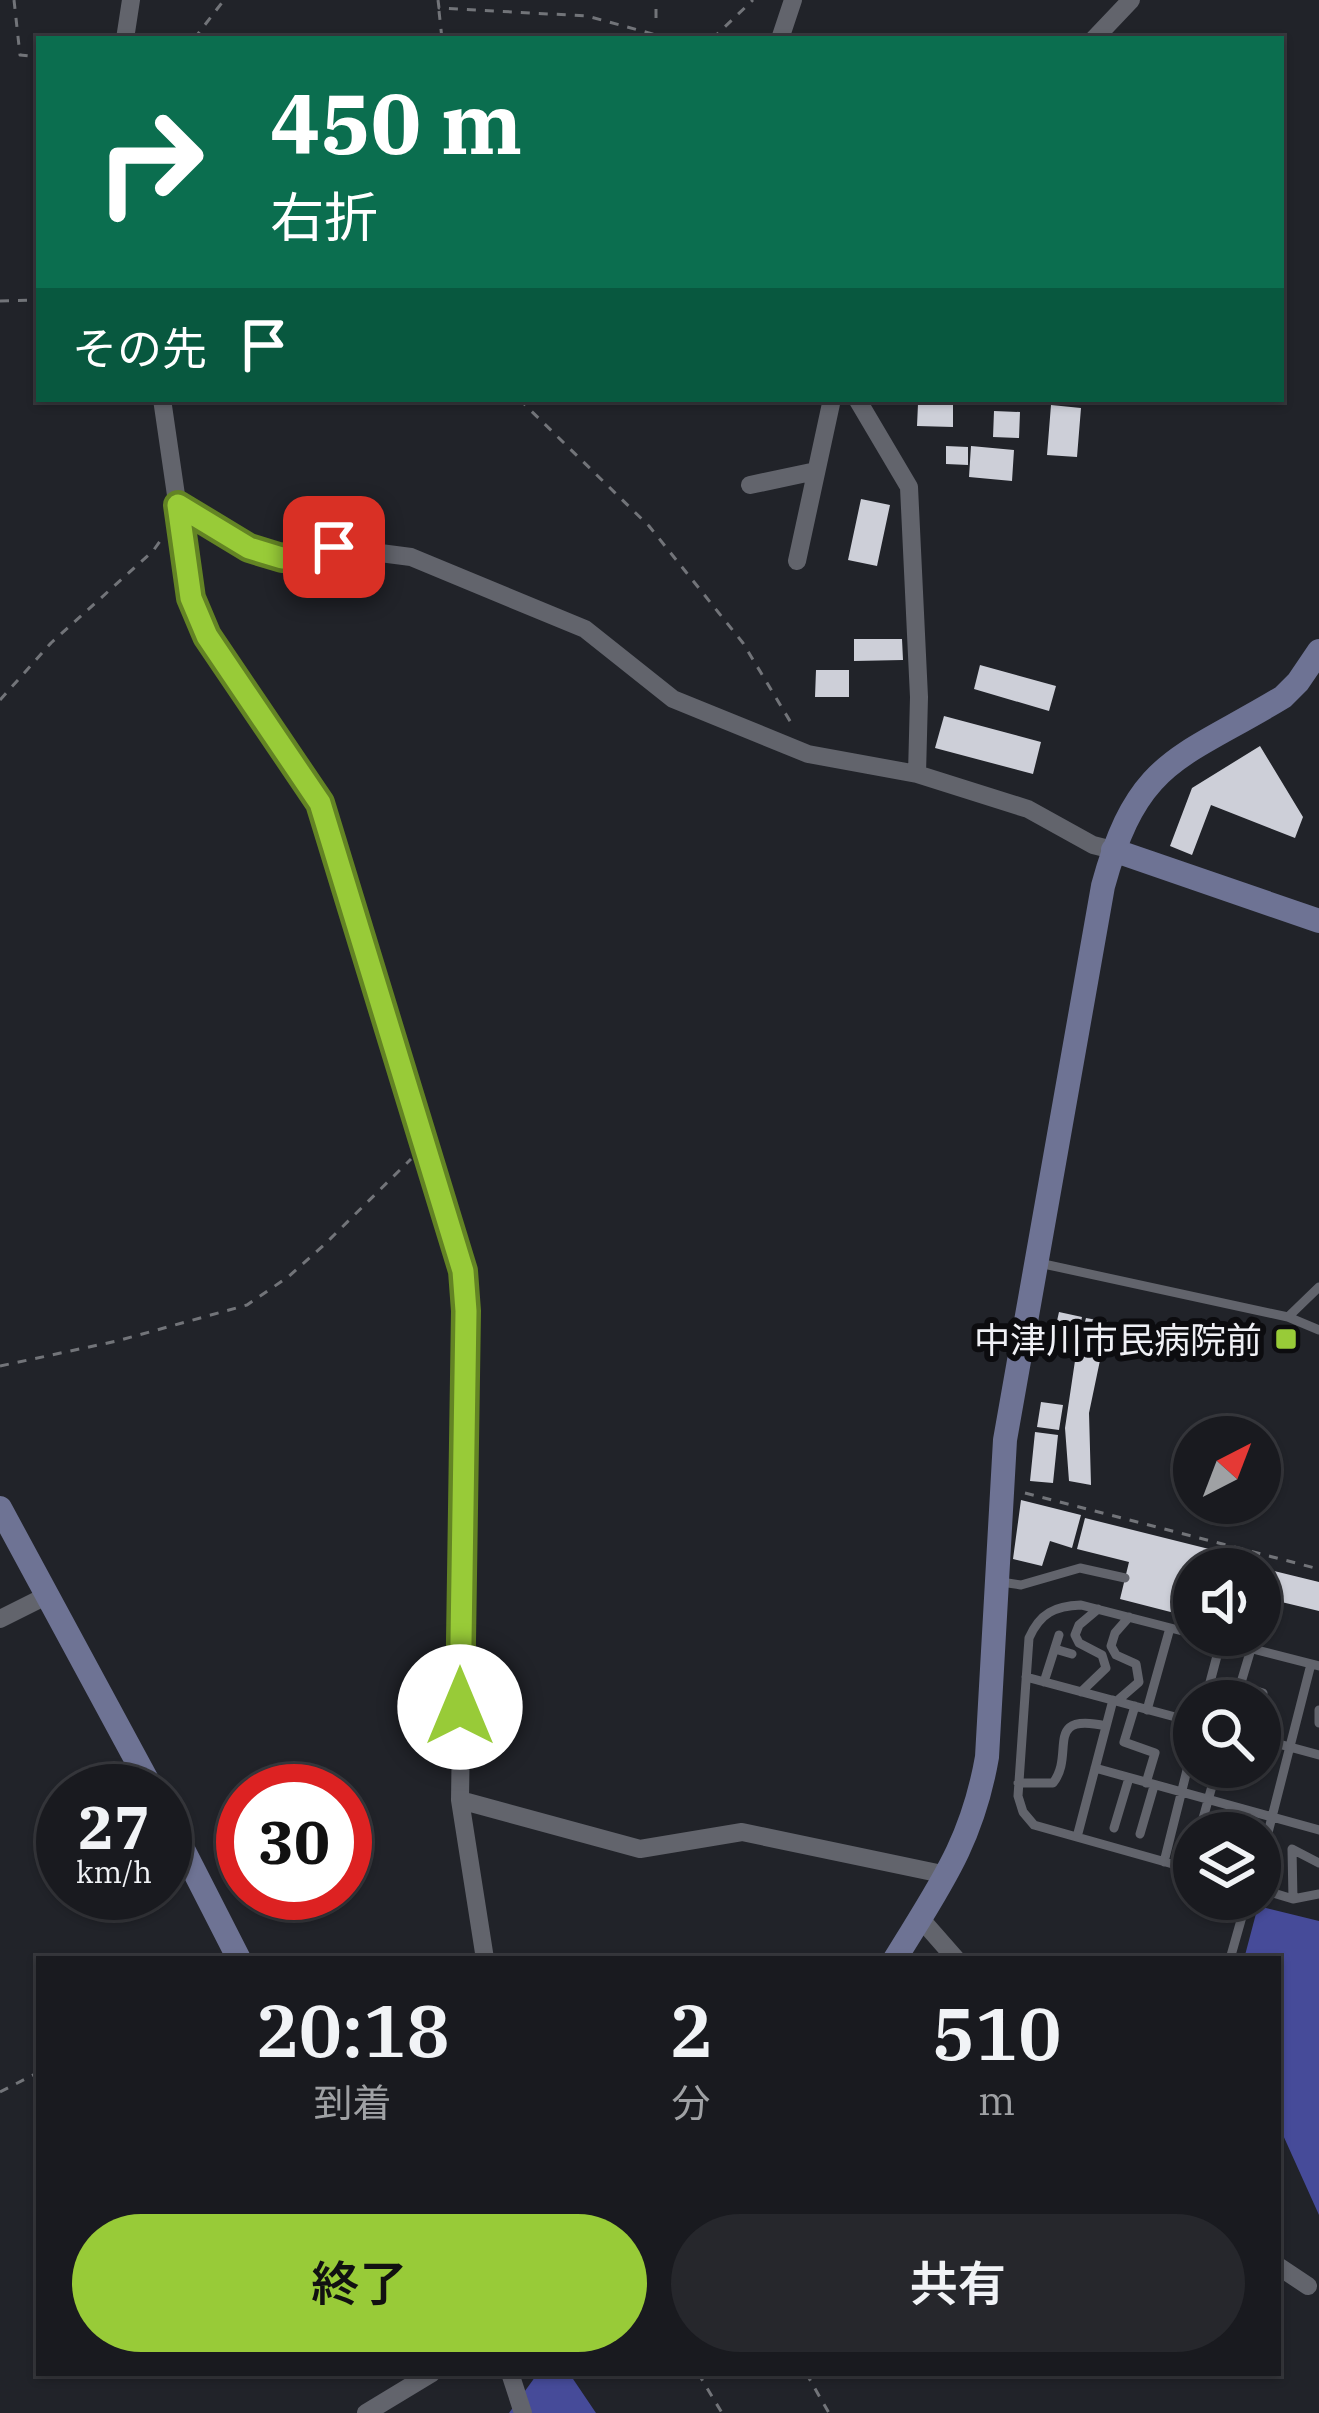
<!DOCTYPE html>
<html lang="ja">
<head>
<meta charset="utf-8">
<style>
	:root { --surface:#191a1f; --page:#26272c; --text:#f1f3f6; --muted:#9fa1a4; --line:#37383d; --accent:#98cb38 }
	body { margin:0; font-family:"IBM Plex Serif","Noto Sans JP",serif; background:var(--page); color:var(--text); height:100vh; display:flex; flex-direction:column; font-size:45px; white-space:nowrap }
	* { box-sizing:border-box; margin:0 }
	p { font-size:39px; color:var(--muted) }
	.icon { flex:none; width:66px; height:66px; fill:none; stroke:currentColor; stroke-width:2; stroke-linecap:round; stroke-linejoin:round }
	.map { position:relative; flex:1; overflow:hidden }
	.side { position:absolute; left:36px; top:1956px; width:1245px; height:420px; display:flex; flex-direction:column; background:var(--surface); border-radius:0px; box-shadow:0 3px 9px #0004,0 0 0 3px var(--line) }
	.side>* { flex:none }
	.guide { position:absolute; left:36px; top:36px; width:1248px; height:366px; border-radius:0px; box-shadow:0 3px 9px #0004,0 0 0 3px var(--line); background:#0b6e4f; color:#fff; overflow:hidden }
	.needle { width:78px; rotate:42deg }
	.fabs { position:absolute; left:1173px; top:1416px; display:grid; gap:24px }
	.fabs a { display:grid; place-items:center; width:108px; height:108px; border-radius:50%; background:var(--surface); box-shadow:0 3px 9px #0004,0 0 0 3px var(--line); font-size:60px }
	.speed { position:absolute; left:36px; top:1764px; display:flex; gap:24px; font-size:60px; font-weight:700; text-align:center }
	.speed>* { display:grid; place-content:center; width:156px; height:156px; border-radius:50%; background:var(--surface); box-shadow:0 3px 9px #0004,0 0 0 3px var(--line); line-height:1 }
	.speed small { font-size:30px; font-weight:400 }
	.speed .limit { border:18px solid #d22; background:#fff; color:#111 }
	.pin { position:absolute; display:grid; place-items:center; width:102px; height:102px; color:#fff; margin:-51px; border-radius:24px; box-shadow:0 6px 18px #0006 }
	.me { position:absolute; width:132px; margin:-66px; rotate:0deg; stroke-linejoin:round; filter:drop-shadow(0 0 9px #0008) }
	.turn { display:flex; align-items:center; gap:42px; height:252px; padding:0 36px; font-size:54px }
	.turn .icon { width:156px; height:156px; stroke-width:2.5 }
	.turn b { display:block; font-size:84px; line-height:102px }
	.then { display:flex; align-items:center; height:114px; padding:0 36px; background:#0003; gap:24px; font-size:45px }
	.eta { display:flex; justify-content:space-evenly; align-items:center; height:204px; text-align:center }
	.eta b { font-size:72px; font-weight:600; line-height:84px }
	.primary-button { display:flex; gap:24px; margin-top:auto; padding:24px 36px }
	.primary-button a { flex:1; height:138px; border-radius:72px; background:var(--accent); color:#111; font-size:48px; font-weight:600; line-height:138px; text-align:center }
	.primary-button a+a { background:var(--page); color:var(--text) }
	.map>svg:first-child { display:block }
	.forest { fill:#464b99 }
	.building { fill:#cdcfd8 }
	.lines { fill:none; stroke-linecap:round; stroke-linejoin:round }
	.path { stroke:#727479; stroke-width:3; stroke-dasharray:9 9; stroke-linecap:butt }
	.lane { stroke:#62646c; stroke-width:9 }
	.street { stroke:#62646c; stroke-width:18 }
	.secondary { stroke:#6e7394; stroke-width:24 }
	.route-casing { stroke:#638424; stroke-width:30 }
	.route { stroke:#98cb38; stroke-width:21 }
	.poi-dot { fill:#98cb38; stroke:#0c0c0f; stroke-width:4.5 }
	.labels { text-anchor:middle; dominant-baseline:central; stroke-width:12; stroke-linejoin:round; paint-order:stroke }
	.poi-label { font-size:36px; fill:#eff0f5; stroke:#0c0c0f; text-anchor:end }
</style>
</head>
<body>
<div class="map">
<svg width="1319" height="2413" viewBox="0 0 1319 2413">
	<rect width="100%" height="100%" fill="#212329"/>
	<!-- forest -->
	<path class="forest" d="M1258 1906 1319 1921V2215L1278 2124V1959H1244Z
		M538 2373H569L596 2413H509Z"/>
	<!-- building -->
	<path class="building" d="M918 404 953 405V427L917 426Z
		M1051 405 1081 408 1077 457 1047 455Z
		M994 411 1020 412 1019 438 993 437Z
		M946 446 968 447V465L946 464Z
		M971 446 1014 450 1012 481 969 477Z
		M861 499 890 505 877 566 848 560Z
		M854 639H902L903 660 854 661Z
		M980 665 1056 686 1049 711 974 689Z
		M816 670H849V697H815Z
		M944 716 1041 742 1033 774 935 748Z
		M1260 746 1303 817 1295 838 1211 805 1192 855 1170 846 1192 788Z
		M1059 1312 1082 1317 1075 1348 1052 1343Z
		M1086 1318 1108 1322 1089 1413 1091 1485 1069 1481 1065 1428 1076 1354Z
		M1041 1402 1063 1405 1059 1430 1037 1427Z
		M1035 1432 1058 1435 1053 1483 1030 1481Z
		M1021 1500 1081 1515 1072 1548 1050 1541 1042 1566 1013 1559Z
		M1085 1518 1253 1560 1251 1569H1194V1618L1120 1599 1129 1562 1077 1549Z
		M1266 1569 1319 1582V1611L1260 1597Z"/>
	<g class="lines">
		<!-- path -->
		<path class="path" d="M14 0 20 55 39 57
			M438 0 439 8 587 16 671 39
			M439 11 442 39
			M656 18V0
			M194 39 224 0
			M712 39 753 0
			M0 301 39 300
			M519 399 649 526 743 643 793 726
			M0 700 51 643 153 551 163 537
			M0 1366 117 1341 247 1305 288 1277 325 1244 411 1159
			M1025 1493 1319 1569
			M0 2092 39 2072
			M698 2373 722 2413
			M806 2373 829 2413"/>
		<!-- lane -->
		<path class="lane" d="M1039 1263 1288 1317 1319 1330
			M1288 1317 1319 1287
			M1001 1582 1021 1585 1080 1568 1125 1578
			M1194 1634 1081 1605C1055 1606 1040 1613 1029 1638L1018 1796 1023 1812 1034 1825 1194 1870
			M1198 1635 1319 1666
			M1055 1649 1072 1654
			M1251 1649 1240 1686 1263 1693
			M1026 1677 1194 1722
			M1044 1682 1059 1635
			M1081 1692 1106 1668 1102 1655 1079 1643 1075 1635 1079 1625 1098 1609
			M1117 1701 1139 1682 1136 1664 1116 1655 1111 1646 1115 1633 1129 1617
			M1205 1701 1222 1637
			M1135 1706 1124 1742 1155 1753 1146 1783
			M1147 1710 1170 1628
			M1319 1710V1723
			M1260 1739 1319 1755
			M1095 1768 1319 1830
			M1018 1783H1053C1076 1754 1042 1712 1106 1726
			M1114 1828 1129 1778
			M1199 1833 1217 1768 1247 1775 1250 1767
			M1140 1834 1154 1786
			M1077 1837 1113 1700
			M1164 1862 1194 1742
			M1260 1864 1311 1664
			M1260 1889 1293 1899 1319 1894
			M1293 1899 1292 1849 1319 1863
			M1230 1959 1247 1899"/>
		<!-- street -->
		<path class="street" d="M125 39 131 0
			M780 39 793 0
			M1094 39 1131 0
			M162 399 191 598 207 636 320 803 463 1271 467 1311 460 1800 485 1959
			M857 399 909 487 919 697 917 774
			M750 485 816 471
			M178 505 249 548 282 558 334 547 411 557 585 629 673 699 808 754 917 774 1028 809 1093 845 1113 850
			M797 561 832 399
			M0 1619 48 1595
			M460 1800 640 1849 742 1832 947 1875
			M920 1918 956 1959
			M1278 2266 1308 2286
			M510 2373 523 2413
			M366 2413 432 2373"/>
		<!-- secondary -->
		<path class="secondary" d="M1113 850 1319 921
			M0 1508 153 1791
			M165 1814 239 1959
			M895 1959C939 1887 972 1843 987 1757L1005 1440 1103 886C1138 758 1179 760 1283 697L1298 682 1319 651"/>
	</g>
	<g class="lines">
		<!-- route casing -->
		<g class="route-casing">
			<path id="route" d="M334 547 282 558 249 548 178 505 191 598 207 636 320 803 463 1271 466 1311 460 1707"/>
		</g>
		<!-- route -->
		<use href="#route" class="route"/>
	</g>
	<!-- markers -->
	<rect class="poi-dot" x="1274" y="1327" width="24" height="24" rx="6"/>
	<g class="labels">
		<!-- poi labels -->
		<g class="poi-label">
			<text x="1262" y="1339">中津川市民病院前</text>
		</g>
	</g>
</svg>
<div class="fabs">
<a><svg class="needle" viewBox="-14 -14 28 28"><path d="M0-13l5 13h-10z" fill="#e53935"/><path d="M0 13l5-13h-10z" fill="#9fa1a4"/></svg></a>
<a><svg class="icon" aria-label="sound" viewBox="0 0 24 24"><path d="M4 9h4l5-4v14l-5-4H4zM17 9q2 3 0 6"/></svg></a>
<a><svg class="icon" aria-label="search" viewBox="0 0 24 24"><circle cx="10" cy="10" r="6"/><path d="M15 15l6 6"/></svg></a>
<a><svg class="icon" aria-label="layers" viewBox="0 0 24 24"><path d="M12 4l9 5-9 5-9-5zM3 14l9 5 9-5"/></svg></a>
</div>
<div class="speed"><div>27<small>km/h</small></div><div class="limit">30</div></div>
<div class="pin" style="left:334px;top:547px;background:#d93025"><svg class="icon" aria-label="arrive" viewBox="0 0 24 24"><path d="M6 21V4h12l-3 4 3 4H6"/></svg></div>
<svg class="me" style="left:460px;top:1707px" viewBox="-20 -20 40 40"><circle r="19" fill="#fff"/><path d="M0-13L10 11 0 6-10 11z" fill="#98cb38"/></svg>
<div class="guide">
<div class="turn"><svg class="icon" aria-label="right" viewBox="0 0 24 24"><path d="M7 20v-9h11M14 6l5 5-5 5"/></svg><div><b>450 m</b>右折</div></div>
<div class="then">その先<svg class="icon" aria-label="arrive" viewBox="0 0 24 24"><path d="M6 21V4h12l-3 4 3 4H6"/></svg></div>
</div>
<section class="side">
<div class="eta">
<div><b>20:18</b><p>到着</p></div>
<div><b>2</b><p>分</p></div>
<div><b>510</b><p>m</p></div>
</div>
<div class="primary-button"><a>終了</a><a>共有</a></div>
</section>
</div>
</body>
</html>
